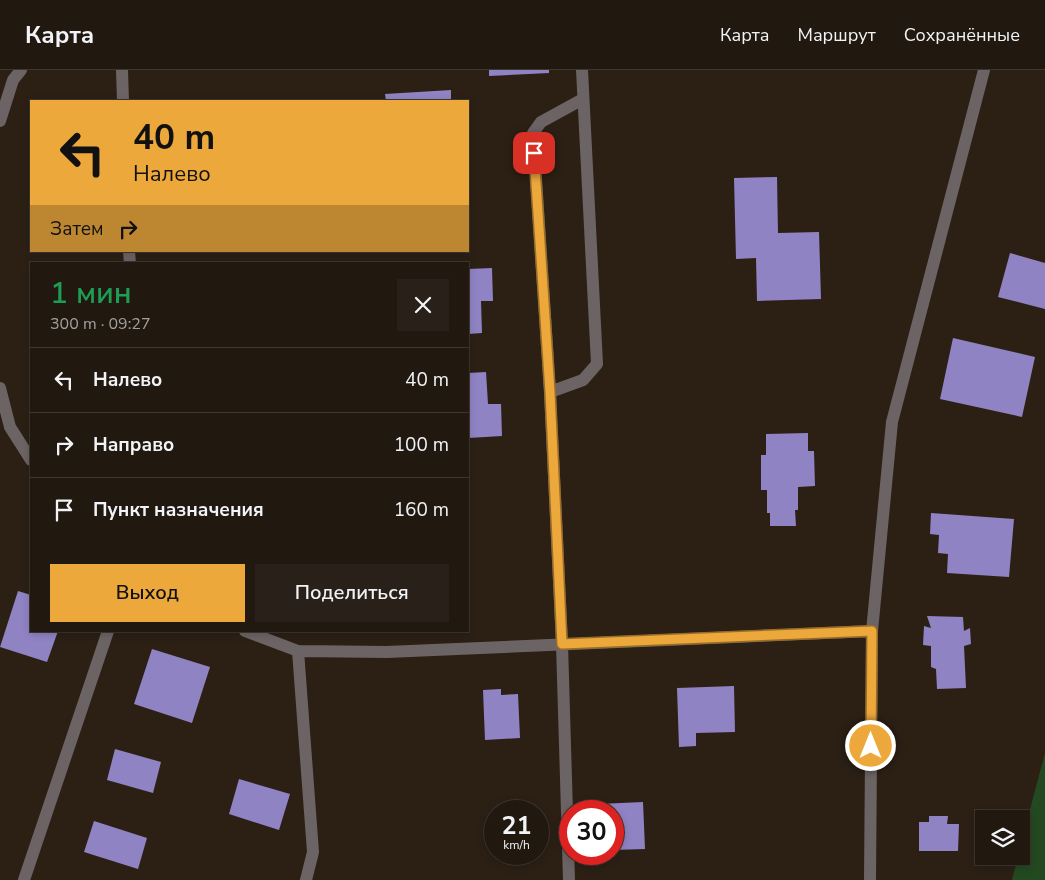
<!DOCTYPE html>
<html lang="ru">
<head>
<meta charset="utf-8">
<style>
	:root { --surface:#211810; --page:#292119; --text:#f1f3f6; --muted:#a2a09f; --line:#3e3730; --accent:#eda83c }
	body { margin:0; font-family:"Nunito Sans",sans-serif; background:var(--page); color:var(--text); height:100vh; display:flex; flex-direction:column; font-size:19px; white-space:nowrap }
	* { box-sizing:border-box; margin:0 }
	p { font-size:16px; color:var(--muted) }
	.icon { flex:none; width:28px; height:28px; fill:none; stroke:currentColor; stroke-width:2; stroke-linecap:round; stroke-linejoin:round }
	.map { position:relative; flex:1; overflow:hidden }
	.details { position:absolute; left:30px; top:192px; width:439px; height:370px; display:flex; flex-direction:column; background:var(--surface); border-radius:0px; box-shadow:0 2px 8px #0003,0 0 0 1px var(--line) }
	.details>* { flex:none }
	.hud { position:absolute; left:30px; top:30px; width:439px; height:152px; border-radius:0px; box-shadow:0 2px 8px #0003,0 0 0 1px var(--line); background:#eda83c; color:#111; overflow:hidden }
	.fabs { position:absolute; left:975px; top:740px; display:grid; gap:10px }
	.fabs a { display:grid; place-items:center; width:55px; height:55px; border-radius:0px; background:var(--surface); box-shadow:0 2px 8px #0003,0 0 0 1px var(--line); font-size:25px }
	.speed { position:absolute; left:484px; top:730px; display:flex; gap:10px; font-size:25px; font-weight:700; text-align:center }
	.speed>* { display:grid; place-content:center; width:65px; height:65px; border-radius:50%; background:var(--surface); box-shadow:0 2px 8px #0003,0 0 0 1px var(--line); line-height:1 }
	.speed small { font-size:12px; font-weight:400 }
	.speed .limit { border:8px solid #d22; background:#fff; color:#111 }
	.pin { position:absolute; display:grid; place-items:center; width:42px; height:42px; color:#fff; margin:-21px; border-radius:10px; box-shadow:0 2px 8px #0006 }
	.me { position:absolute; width:55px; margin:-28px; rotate:0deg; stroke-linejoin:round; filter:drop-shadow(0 0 4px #0008) }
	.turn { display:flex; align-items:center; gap:18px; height:105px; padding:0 20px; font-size:22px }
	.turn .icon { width:65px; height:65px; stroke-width:2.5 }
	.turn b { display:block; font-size:35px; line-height:42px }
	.then { display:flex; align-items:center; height:48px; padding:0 20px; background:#0003; gap:10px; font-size:19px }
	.round { display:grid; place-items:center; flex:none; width:52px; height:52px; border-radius:0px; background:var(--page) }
	.summary { display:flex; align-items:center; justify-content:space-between; height:85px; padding:0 20px }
	h1 { font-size:30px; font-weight:600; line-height:38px; color:#1e9e55 }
	.cta { display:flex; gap:10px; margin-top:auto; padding:10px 20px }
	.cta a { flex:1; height:58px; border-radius:0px; background:var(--accent); color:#111; font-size:20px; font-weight:600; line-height:58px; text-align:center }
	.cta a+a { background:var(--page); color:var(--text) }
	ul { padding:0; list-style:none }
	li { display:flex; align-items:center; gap:15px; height:65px; padding:0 20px; border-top:1px solid var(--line) }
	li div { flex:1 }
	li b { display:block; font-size:19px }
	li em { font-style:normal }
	header { display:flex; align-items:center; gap:30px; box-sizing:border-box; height:70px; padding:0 25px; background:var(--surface); border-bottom:1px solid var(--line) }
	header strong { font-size:24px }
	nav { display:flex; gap:28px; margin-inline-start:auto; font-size:18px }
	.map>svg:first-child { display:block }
	.green { fill:#234921 }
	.building { fill:#9083c4 }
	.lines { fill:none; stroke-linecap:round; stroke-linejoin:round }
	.minor { stroke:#6c6364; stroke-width:12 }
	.route-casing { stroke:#9a6d27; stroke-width:12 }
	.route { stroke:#eda83c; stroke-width:9 }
</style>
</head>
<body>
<header>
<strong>Карта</strong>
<nav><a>Карта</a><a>Маршрут</a><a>Сохранённые</a></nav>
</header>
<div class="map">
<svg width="1045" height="810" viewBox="0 0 1045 810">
	<rect width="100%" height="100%" fill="#2c2015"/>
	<!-- green -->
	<path class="green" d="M1045 683V810H1012L1018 786H1021V773Z"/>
	<!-- building -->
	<path class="building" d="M489 0H549V3L489 6Z
		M451 20V31H386L385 24Z
		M777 107 778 163 819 162 821 229 757 231 756 188 736 189 734 108Z
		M1010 183 1045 193V239L998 227Z
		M492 198 493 231H481L482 263 468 264V199Z
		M953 268 1035 287 1022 347 940 329Z
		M486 302 488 334H501L502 366 468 368V303Z
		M808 363V381H814L815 416 798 417V440H795L796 456H770V443H767V420H761V385H766V364Z
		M931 443 1014 449 1009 507 947 503 948 484 938 483 939 465 930 464Z
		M18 521 31 525V561H58L47 592 0 577Z
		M927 546 963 547 964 561 970 558 971 574 964 576 966 618 937 619 936 599 931 597V576L923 575 924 556 931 558Z
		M152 579 210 597 192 653 134 634Z
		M734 616 735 662 696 663V676L679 677 677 618Z
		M501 619V625L518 624 520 668 485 670 483 620Z
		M115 679 161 692 153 723 107 710Z
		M239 709 290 724 279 760 229 744Z
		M643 732 645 779 612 780V741H599V734Z
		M929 746H948L947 754H959L958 781H919V752H929Z
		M94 751 147 768 138 799 84 782Z"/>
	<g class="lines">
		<!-- minor -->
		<path class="minor" d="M122 0 123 31
			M0 51 13 10 21 0
			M129 181 130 194
			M0 318 10 357 31 390
			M550 322 583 310 597 294 582 0
			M245 561 298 581 387 582 872 561
			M298 581 313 782 306 810
			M24 810 108 561
			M569 810 562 574 550 322 533 63 541 52 583 29
			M870 810 872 561 892 352 984 0"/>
	</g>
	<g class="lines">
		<!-- route casing -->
		<g class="route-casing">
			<path id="route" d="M534 83 550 322 562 574 872 561 871 676"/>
		</g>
		<!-- route -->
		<use href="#route" class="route"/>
	</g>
</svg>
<div class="fabs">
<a><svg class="icon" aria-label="layers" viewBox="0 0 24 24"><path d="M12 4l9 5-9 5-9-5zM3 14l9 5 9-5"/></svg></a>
</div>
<div class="speed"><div>21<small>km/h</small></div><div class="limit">30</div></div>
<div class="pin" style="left:534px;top:83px;background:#d93025"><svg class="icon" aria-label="arrive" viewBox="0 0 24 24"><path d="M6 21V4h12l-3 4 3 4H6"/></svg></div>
<svg class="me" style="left:871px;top:676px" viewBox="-20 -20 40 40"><circle r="17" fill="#eda83c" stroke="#fff" stroke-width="3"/><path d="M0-11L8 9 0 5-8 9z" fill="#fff"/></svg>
<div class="hud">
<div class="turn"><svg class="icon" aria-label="left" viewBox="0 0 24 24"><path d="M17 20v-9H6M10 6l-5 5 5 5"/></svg><div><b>40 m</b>Налево</div></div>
<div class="then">Затем<svg class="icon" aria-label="right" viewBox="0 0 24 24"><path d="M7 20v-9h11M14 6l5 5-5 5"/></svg></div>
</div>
<section class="details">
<div class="summary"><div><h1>1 мин</h1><p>300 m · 09:27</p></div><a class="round"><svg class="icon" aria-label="close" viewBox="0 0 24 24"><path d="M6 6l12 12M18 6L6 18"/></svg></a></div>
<ul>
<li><svg class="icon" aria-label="left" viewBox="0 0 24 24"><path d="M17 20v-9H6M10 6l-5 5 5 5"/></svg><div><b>Налево</b></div><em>40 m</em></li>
<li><svg class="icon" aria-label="right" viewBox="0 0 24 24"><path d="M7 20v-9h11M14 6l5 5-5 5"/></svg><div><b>Направо</b></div><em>100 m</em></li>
<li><svg class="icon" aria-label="arrive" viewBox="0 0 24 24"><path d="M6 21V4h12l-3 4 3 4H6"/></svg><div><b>Пункт назначения</b></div><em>160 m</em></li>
</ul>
<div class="cta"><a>Выход</a><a>Поделиться</a></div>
</section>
</div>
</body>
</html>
